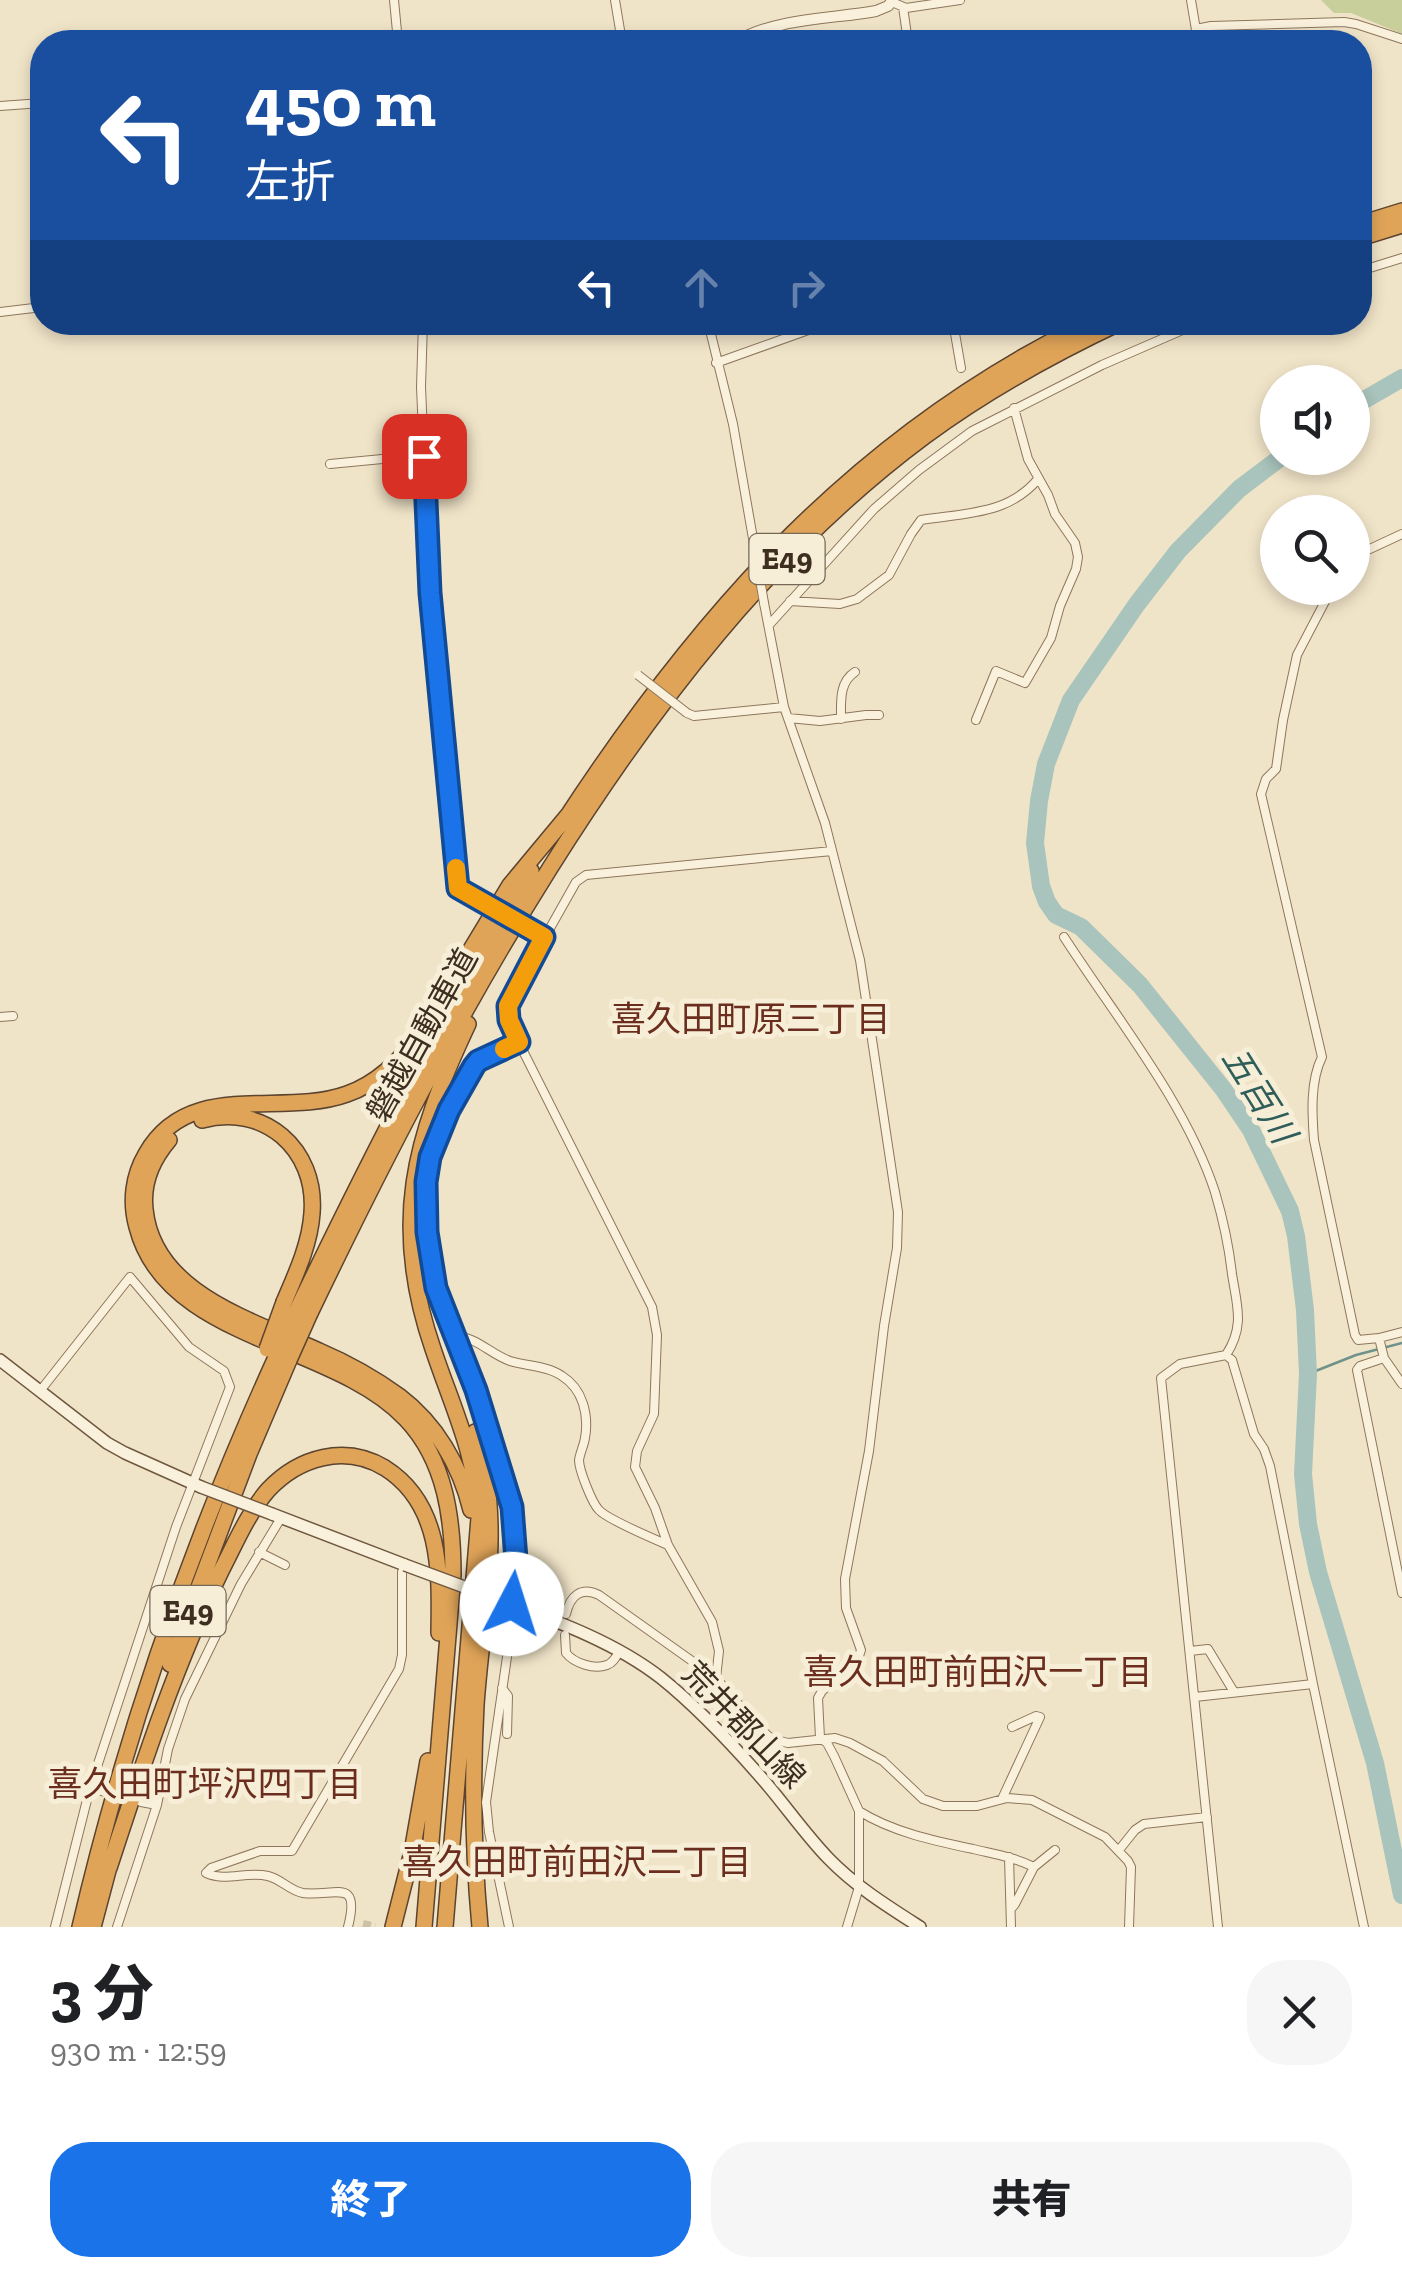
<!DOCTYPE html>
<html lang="ja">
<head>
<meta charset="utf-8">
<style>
	:root { --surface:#fff; --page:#f6f6f6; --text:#202124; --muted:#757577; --accent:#1a73e8 }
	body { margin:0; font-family:"Zilla Slab","Noto Sans JP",serif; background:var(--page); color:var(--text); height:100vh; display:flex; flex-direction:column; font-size:38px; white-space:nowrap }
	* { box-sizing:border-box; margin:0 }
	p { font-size:32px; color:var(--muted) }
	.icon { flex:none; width:55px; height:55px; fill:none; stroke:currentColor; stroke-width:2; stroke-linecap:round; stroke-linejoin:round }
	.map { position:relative; height:1927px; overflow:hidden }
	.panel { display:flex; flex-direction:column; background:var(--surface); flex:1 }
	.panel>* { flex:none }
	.top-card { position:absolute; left:30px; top:30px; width:1342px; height:305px; border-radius:40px; box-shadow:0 5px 15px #0003; background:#1a4fa0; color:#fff; overflow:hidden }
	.tools { position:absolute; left:1260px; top:365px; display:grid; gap:20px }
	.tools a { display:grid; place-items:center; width:110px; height:110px; border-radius:50%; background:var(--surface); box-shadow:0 5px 15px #0003; font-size:50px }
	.pin { position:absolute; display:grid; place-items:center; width:85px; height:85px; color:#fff; margin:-42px; border-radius:20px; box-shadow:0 5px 15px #0006 }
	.me { position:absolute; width:110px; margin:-55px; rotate:5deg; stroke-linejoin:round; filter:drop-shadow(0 0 8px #0008) }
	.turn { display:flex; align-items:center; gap:35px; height:210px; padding:0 50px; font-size:45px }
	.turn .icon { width:130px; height:130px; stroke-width:2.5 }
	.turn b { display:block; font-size:70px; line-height:85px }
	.lanes { display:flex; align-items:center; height:95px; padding:0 50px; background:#0003; justify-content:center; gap:50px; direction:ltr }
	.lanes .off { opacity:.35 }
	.round { display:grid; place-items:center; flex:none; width:105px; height:105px; border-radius:40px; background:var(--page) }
	.overview { display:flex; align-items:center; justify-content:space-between; height:170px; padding:0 50px }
	h1 { font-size:60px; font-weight:800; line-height:75px }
	.cta { display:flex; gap:20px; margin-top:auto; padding:20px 50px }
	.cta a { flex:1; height:115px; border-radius:40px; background:var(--accent); color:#fff; font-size:40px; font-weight:800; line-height:115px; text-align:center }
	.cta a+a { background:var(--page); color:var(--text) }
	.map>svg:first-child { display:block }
	.green { fill:#c9cf9b }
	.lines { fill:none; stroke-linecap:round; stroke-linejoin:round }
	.stream { stroke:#6f938a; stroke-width:2.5 }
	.river { stroke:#a9c4bc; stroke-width:18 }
	.minor-tunnel { stroke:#ccc0a6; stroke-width:8; stroke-dasharray:8 4; stroke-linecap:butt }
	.minor-casing { stroke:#8d765c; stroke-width:10 }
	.tertiary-casing { stroke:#8d765c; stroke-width:12 }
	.secondary-casing { stroke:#6f573f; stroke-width:14 }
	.motorway-casing { stroke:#5b4430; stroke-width:18 }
	.minor { stroke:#faf1dc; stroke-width:8 }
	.tertiary { stroke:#faf1dc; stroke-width:10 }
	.secondary { stroke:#faf1dc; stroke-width:11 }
	.motorway { stroke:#e0a458; stroke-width:15 }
	.minor-bridge-casing { stroke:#8d765c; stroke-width:10; stroke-linecap:butt }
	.secondary-bridge-casing { stroke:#6f573f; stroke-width:14; stroke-linecap:butt }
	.motorway-bridge-casing { stroke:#5b4430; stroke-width:18; stroke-linecap:butt }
	.minor-bridge { stroke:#faf1dc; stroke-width:8 }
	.secondary-bridge { stroke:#faf1dc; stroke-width:11 }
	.motorway-bridge { stroke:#e0a458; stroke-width:15 }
	.route-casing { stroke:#114b97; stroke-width:25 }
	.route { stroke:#1a73e8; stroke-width:18 }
	.slow { stroke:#f59e0b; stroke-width:18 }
	.labels { text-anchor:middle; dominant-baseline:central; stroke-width:10; stroke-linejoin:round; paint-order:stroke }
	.shield { fill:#f7eed8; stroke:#756857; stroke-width:2.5 }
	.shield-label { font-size:30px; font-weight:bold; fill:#3d2e20 }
	.street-label { font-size:32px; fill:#3d2e20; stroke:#f7eed8 }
	.neighbourhood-label { font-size:35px; fill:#6b2e1e; stroke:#f7eed8 }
	.water-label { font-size:35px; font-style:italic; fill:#2f5d5a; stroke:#f7eed8 }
</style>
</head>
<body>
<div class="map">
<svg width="1402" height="1927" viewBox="0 0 1402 1927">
	<rect width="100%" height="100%" fill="#f0e4c8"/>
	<!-- green -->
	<path class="green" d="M1321 0H1402V34L1351 13H1334Z"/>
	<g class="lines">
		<!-- stream -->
		<path class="stream" d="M1308 1374 1356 1355 1402 1343"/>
		<!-- river -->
		<path class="river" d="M1352 407 1402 378
			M1280 458 1239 489 1178 551 1137 604 1071 700 1046 764 1039 801 1035 843 1041 886 1047 902 1056 915 1081 927 1140 985 1224 1090 1251 1130 1290 1211 1296 1236 1305 1310 1308 1374 1303 1474 1308 1524 1318 1572 1375 1763 1402 1895"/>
		<!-- minor-tunnel -->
		<path class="minor-tunnel" d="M363 1924 375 1927"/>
		<!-- minor casing -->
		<g class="minor-casing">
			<path id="minor" d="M394 0 398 42
				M615 0 622 42
				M1191 0 1198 42
				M892 2 906 8 960 0
				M903 7 908 42
				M1196 29 1211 26 1344 22 1356 24 1402 39
				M0 106 42 103
				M1360 271 1402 258
				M0 312 42 307
				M423 322 421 387 430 593 458 888 480 900
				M580 322H636
				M708 322 733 424 755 550
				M953 322 961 368
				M716 363 814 328
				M330 464 424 455
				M1352 561 1359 554 1402 534
				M1332 588 1297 655 1283 720 1276 769 1266 779 1261 794 1322 1057C1310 1081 1312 1114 1314 1140L1355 1335 1358 1340 1379 1338 1402 1332
				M790 601 840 604 857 599 889 575 911 534 921 520C965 513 1008 515 1038 479
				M764 603 784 707 825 823 860 960 898 1212 897 1248 884 1326 869 1451 845 1579 846 1608 861 1650 858 1659 822 1691 818 1698 820 1738 827 1743 834 1756 859 1811V1887L847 1927
				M769 625 874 509 919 470 972 431 1102 365 1201 322
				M687 713 694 716 784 707
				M788 718 820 721 866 715H879
				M841 719C841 702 839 682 855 672
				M976 720 996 671 1025 683 1051 638 1060 606 1076 569 1078 557 1075 543 1055 514 1048 495 1028 459 1014 408
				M540 934 545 937 508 1006 509 1020 519 1043 652 1307 657 1335 654 1414 637 1451 635 1467 655 1508 668 1545 712 1622 719 1651 716 1678
				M545 937 576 882 586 875 832 851
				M1064 937C1115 1016 1186 1103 1215 1192 1223 1219 1229 1247 1232 1274 1237 1306 1245 1326 1226 1355
				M0 1017 13 1016
				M455 1336C477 1337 490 1354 510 1361 526 1366 548 1366 562 1376 583 1389 589 1415 585 1438 584 1445 580 1453 579 1460 579 1470 592 1503 599 1510 607 1519 654 1539 668 1545
				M1379 1338 1384 1358 1402 1384
				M1384 1358 1360 1366 1357 1370 1402 1593
				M40 1391 130 1277 189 1347 224 1371 230 1387 176 1527 90 1788 55 1927
				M259 1552 285 1565
				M566 1614C570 1596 581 1586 599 1595L716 1678 759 1728 772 1739 788 1743 835 1738 850 1743 883 1761 923 1799 943 1806H977L1007 1798 1032 1800 1105 1837 1128 1861 1131 1867 1129 1927
				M565 1635 566 1653C574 1663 594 1670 607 1665 613 1663 616 1657 619 1652
				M1190 1651 1208 1649 1234 1692
				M1313 1684 1364 1927
				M502 1688 508 1696 507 1734
				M1195 1697 1313 1684 1270 1466 1264 1449 1254 1434 1232 1360 1226 1355 1180 1364 1161 1378 1218 1927
				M90 1788 105 1792
				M1002 1799 1040 1717 1036 1716 1012 1727
				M141 1802 157 1805
				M859 1811C892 1832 935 1841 973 1849 994 1854 1014 1857 1034 1867
				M1119 1850 1135 1830 1144 1824 1207 1817
				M1009 1857 1011 1927
				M206 1873 211 1868 260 1851H292L399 1669 402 1655V1572L405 1565
				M206 1873C225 1882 246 1871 268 1876 281 1879 290 1891 303 1893 334 1897 361 1876 348 1927
				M1011 1909 1015 1904 1034 1867 1055 1850
				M117 1927 157 1805 168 1749 185 1699 241 1584 281 1518
				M509 1927 489 1832 486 1802 508 1650 517 1559 515 1529 504 1476 477 1390 436 1287 427 1232 426 1182 431 1157 449 1110 473 1066 478 1061 519 1043"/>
		</g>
		<!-- tertiary casing -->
		<g class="tertiary-casing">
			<path id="tertiary" d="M736 42C774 18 833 19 876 11L888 6 893 0"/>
		</g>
		<!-- secondary casing -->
		<g class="secondary-casing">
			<path id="secondary" d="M0 1360 107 1443 125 1453 201 1487
				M272 1514 405 1565
				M502 1601C556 1621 615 1642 661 1678 696 1706 729 1741 759 1775 783 1802 803 1832 828 1858 855 1886 887 1906 920 1927"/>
		</g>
		<!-- motorway casing -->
		<g class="motorway-casing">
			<path id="motorway" d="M1360 224 1402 211
				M1360 238 1402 225
				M563 823C701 611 858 434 1089 322
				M202 1120C264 1103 317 1149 312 1213 310 1244 296 1274 284 1302
				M169 1140C152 1160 142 1182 145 1209 153 1294 255 1321 319 1351 347 1363 374 1378 399 1396 436 1424 460 1465 471 1510
				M298 1308C370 1159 444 1012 531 871
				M310 1313C383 1161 460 1011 550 868 652 706 770 551 925 436 986 391 1053 354 1121 322
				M475 1432C505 1521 482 1615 476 1705 472 1779 473 1853 480 1927
				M170 1664 249 1454 289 1360
				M109 1868C142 1767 175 1665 222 1569 236 1542 248 1513 268 1490 299 1457 345 1444 385 1468 442 1504 440 1573 439 1633
				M80 1927C126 1730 193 1539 277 1355
				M93 1927 110 1863
				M393 1927 412 1852 428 1761
				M424 1927 453 1575C453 1520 446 1461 406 1419 334 1342 166 1341 137 1227 130 1202 133 1176 146 1154 189 1078 281 1118 347 1094 379 1083 402 1059 421 1032L510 885 569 814
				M445 1927 479 1518C476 1453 453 1409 433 1349 390 1224 414 1139 468 1024"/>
		</g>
		<!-- minor -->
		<use href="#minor" class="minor"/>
		<!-- tertiary -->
		<use href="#tertiary" class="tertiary"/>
		<!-- secondary -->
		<use href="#secondary" class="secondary"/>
		<!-- motorway -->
		<use href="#motorway" class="motorway"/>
		<!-- minor-bridge casing -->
		<g class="minor-bridge-casing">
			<path id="minor-bridge" d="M755 550 764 603
				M638 675 687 713
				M480 900 540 934"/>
		</g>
		<!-- secondary-bridge casing -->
		<g class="secondary-bridge-casing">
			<path id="secondary-bridge" d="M201 1487 272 1514
				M405 1565 502 1601"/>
		</g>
		<!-- motorway-bridge casing -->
		<g class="motorway-bridge-casing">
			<path id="motorway-bridge" d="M267 1349 284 1302
				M277 1355 298 1308
				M289 1360 310 1313"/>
		</g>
		<!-- minor-bridge -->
		<use href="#minor-bridge" class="minor-bridge"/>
		<!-- secondary-bridge -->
		<use href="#secondary-bridge" class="secondary-bridge"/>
		<!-- motorway-bridge -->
		<use href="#motorway-bridge" class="motorway-bridge"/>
	</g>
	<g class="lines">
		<!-- route casing -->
		<g class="route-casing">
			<path id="route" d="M424 456 430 593 458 888 544 937 508 1006 509 1020 519 1042 478 1061 474 1066 449 1110 430 1157 426 1182 427 1232 436 1288 476 1390 512 1507 516 1560 512 1604"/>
		</g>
		<!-- route -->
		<use href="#route" class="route"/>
		<!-- slow -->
		<path class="slow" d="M456 868 458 888 544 937 508 1006 509 1020 519 1042 504 1049"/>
	</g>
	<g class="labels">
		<!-- shield labels -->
		<g class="shield">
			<rect x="749.5" y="534" width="75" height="50" rx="8"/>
			<rect x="150.5" y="1586" width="75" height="50" rx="8"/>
		</g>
		<g class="shield-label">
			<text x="787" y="559">E49</text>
			<text x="188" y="1611">E49</text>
		</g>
		<!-- street labels -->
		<g class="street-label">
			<text transform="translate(422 1035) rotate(-61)">磐越自動車道</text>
			<text transform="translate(744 1725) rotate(46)">荒井郡山線</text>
		</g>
		<!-- neighbourhood labels -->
		<g class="neighbourhood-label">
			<text x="751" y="1019">喜久田町原三丁目</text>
			<text x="978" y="1672">喜久田町前田沢一丁目</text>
			<text x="205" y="1784">喜久田町坪沢四丁目</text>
			<text x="577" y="1862">喜久田町前田沢二丁目</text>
		</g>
		<!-- water labels -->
		<g class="water-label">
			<text transform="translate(1259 1095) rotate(58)">五百川</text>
		</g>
	</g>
</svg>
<div class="tools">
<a><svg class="icon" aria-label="sound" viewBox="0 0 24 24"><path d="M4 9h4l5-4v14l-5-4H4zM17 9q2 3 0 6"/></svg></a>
<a><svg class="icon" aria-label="search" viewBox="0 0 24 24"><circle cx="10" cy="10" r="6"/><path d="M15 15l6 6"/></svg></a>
</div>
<div class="pin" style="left:424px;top:456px;background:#d93025"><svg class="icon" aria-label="arrive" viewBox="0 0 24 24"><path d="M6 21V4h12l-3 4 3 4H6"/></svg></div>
<svg class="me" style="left:512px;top:1604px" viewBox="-20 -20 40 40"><circle r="19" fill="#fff"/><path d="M0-13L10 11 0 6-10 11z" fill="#1a73e8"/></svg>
<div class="top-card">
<div class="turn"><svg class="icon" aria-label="left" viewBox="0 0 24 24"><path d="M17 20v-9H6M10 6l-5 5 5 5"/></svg><div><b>450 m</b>左折</div></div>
<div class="lanes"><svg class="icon" aria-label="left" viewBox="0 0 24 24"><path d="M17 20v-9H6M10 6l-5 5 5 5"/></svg><svg class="icon off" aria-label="ahead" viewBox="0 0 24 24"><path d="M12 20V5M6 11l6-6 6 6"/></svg><svg class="icon off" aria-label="right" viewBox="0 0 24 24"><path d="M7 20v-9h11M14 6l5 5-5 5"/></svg></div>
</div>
</div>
<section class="panel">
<div class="overview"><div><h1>3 分</h1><p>930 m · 12:59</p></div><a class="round"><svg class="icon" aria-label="close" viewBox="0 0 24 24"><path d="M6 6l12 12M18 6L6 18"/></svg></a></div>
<div class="cta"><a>終了</a><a>共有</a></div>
</section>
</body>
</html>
